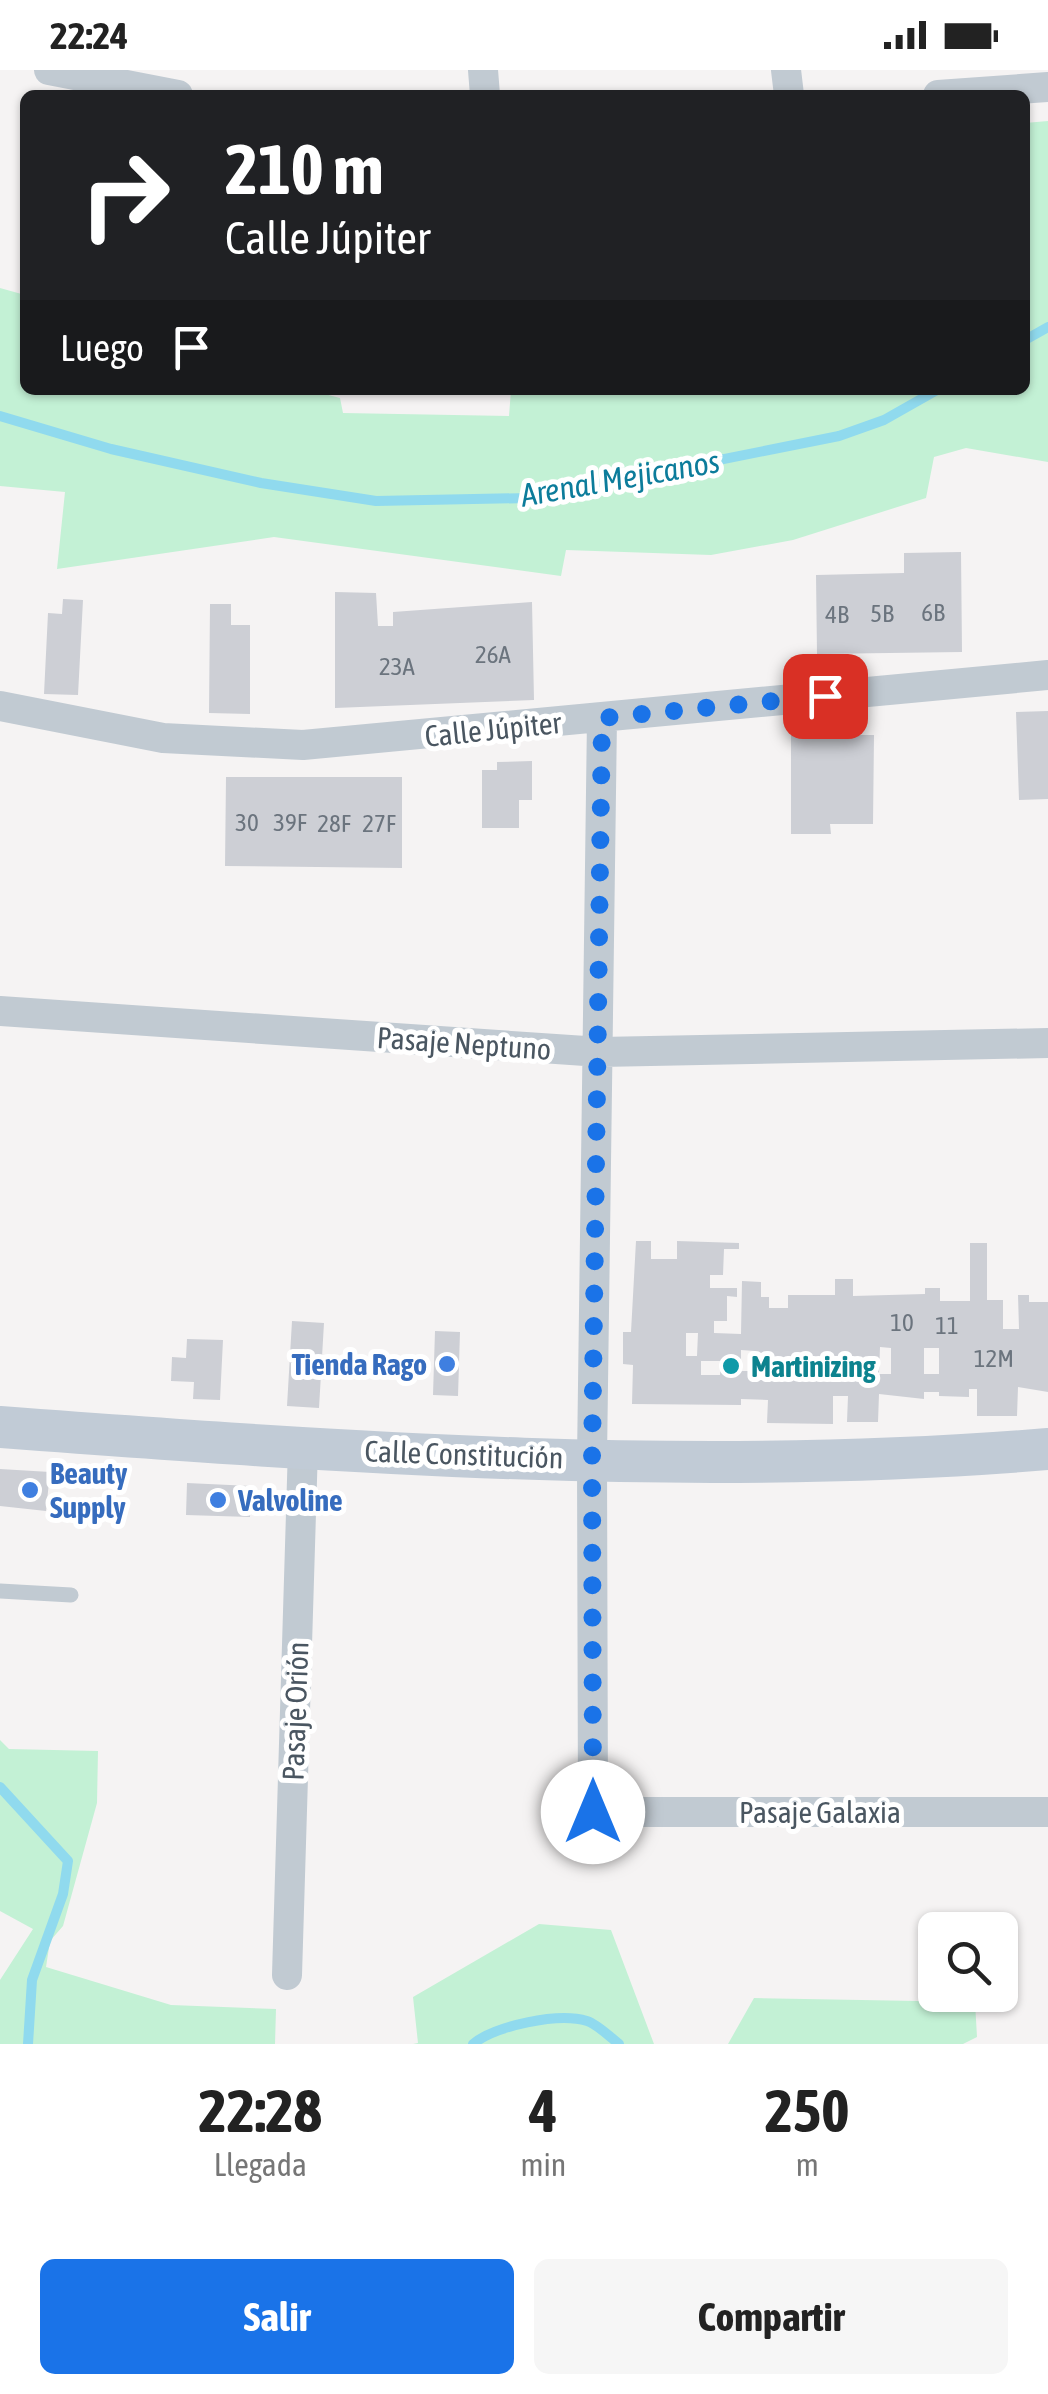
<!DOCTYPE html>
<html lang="es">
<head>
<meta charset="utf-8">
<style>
	:root { --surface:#fff; --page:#f6f6f6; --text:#222; --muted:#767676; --accent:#1a73e8 }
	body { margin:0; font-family:"Asap Condensed",sans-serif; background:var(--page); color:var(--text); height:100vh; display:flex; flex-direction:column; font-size:38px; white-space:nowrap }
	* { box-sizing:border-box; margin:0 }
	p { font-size:32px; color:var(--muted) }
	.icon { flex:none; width:55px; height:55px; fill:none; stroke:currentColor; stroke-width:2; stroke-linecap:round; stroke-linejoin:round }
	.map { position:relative; height:1974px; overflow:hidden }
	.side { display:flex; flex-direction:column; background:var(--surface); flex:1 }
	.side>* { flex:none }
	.hud { position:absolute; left:20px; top:20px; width:1010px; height:305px; border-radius:15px; box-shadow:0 2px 8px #0004; background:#202124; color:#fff; overflow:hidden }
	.fabs { position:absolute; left:918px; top:1842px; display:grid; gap:20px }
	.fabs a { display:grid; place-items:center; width:100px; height:100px; border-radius:15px; background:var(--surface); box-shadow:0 2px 8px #0004; font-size:50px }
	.pin { position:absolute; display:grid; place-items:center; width:85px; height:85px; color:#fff; margin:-42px; border-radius:20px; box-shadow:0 5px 15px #0006 }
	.me { position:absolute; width:110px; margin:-55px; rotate:0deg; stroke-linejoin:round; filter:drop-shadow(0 0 8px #0008) }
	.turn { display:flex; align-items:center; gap:35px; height:210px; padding:0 40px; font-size:45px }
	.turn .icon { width:130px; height:130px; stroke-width:2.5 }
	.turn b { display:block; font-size:70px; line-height:85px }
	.then { display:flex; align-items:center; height:95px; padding:0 40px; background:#0003; gap:20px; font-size:38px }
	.eta { display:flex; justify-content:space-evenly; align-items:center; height:170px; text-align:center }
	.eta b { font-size:60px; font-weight:700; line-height:70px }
	.button { display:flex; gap:20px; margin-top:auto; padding:20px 40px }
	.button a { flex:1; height:115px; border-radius:15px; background:var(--accent); color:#fff; font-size:40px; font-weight:700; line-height:115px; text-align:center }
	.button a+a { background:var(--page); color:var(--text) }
	.status { display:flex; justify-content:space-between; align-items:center; height:70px; padding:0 50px; background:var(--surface); direction:ltr }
	.status svg { height:28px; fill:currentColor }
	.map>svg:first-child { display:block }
	.green { fill:#c3f1d5 }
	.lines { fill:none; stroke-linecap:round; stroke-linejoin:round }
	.stream { stroke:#90daee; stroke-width:10 }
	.building { fill:#cdcfd5; fill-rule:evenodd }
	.lane { stroke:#c1cad2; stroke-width:15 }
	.street { stroke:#c1cad2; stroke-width:30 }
	.secondary { stroke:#c1cbd6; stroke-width:42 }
	.route { stroke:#1a73e8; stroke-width:18; stroke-dasharray:0 32.4 }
	.shop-dot { fill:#3f7fe0; stroke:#fff; stroke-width:4 }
	.culture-dot { fill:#0f9aa8; stroke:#fff; stroke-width:4 }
	.labels { text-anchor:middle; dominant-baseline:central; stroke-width:10; stroke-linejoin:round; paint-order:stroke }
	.number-label { font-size:25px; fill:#6b747e }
	.street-label { font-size:30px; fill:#4a5661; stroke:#fff }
	.shop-label { font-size:30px; font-weight:bold; fill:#366cbe; stroke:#fff; text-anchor:start }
	.culture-label { font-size:30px; font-weight:bold; fill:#0d838f; stroke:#fff; text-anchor:start }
	.water-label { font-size:32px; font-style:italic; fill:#0c7c9b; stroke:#fff }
</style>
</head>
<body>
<div class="status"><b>22:24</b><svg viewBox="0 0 49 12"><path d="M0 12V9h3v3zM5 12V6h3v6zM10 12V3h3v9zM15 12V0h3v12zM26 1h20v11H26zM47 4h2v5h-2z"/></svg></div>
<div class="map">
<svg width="1048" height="1974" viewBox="0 0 1048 1974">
	<rect width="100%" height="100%" fill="#f5f3f3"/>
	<!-- green -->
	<path class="green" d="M1048 51V392L966 378 934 387 926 428 793 470 711 485 566 480 561 506 274 467 57 499 65 422 0 416V218L25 225V320H309L340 328 343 343 509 346 511 320H1025V53Z
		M0 1670 9 1679 98 1681 97 1733 63 1856 50 1871 46 1897 171 1935 276 1939 275 1974H0V1910L33 1859 0 1841Z
		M539 1854 611 1860 654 1974H413L418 1973 413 1927Z
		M754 1928 975 1932 977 1967 963 1974H728Z"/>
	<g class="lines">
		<!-- stream -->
		<path class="stream" d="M1025 270 1048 257
			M0 346 111 379 261 413 376 431 529 428 839 366 884 350 937 320
			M0 1717 68 1791 63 1824 32 1910 28 1974
			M473 1974C495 1956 558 1942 587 1951 597 1954 610 1967 619 1974"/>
	</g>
	<!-- building -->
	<path class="building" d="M961 482 962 582 817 584 816 505 904 503V483Z
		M335 522 376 523 378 556H393V542L532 532 534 630 335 638Z
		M63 529 83 530 78 625 44 624 48 543 62 544Z
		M210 534H231V555H250V644L209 643Z
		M1048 641V729L1019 730 1016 642Z
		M791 665H874L873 754H830L831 764H791Z
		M532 691V730H519V758H482V700H497V692Z
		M226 707H402V798L225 796Z
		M636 1171H651V1189H677V1171L739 1173V1179H724L723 1205H710V1218H737V1227L727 1226V1251H714V1263L741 1264 742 1211 761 1212V1227H769V1238H788V1225H835V1209H853V1226L925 1224V1218H940V1231H970V1173H987V1230H1003V1259H1019L1018 1225H1029V1232H1048V1322L1018 1317 1017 1346H977V1319H969V1327L939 1326V1322H924V1329L879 1324 878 1352H847L848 1326H833V1354L767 1353 768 1330 741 1329V1335L632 1334 633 1295 623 1294V1262H631ZM686 1263H698L697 1286H686ZM880 1277 891 1278V1304H879ZM924 1278H939V1304H924ZM741 1280 755 1281V1301H741ZM701 1291H721L720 1305H701Z
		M292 1251 324 1253 319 1338 287 1336Z
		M435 1261 460 1262 458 1326 433 1325Z
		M187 1269 223 1270 220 1330 193 1329 194 1312 171 1311 172 1287 186 1288Z
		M0 1399 50 1402 46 1441 0 1436Z
		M187 1413 251 1416 250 1447 186 1445Z"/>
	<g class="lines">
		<!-- lane -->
		<path class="lane" d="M0 1521 71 1525"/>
		<!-- street -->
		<path class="street" d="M49 0 178 25
			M483 0 485 25
			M786 0 789 25
			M938 25 1048 17
			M0 636 163 668 303 675 1048 605
			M602 648 592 1389 593 1742H1048
			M0 941 600 982 1048 973
			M287 1905 303 1377"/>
		<!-- secondary -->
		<path class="secondary" d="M0 1357C347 1383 700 1408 1048 1379"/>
	</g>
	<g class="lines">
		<!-- route -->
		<path class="route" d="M593 1742 592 1389 602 648 825 626"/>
	</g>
	<!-- markers -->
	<g class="shop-dot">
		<circle cx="447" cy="1294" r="10"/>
		<circle cx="30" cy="1420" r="10"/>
		<circle cx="218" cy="1430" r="10"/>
	</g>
	<circle class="culture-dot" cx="731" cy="1296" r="10"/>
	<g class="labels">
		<!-- number labels -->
		<g class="number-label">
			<text x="933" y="542">6B</text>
			<text x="882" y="543">5B</text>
			<text x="837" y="544">4B</text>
			<text x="493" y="584">26A</text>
			<text x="397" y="596">23A</text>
			<text x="247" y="752">30</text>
			<text x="290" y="752">39F</text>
			<text x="334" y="753">28F</text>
			<text x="379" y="753">27F</text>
			<text x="902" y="1252">10</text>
			<text x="947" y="1255">11</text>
			<text x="994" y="1288">12M</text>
		</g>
		<!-- street labels -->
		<g class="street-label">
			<text transform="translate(493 659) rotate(-6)">Calle Júpiter</text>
			<text transform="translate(464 973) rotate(4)">Pasaje Neptuno</text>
			<text transform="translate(464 1384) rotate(2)">Calle Constitución</text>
			<text transform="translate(295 1641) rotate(-88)">Pasaje Orión</text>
			<text x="820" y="1742">Pasaje Galaxia</text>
		</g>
		<!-- shop labels -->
		<g class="shop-label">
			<text x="427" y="1294" text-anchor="end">Tienda Rago</text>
			<text x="50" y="1403">Beauty<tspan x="50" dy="34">Supply</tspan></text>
			<text x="238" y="1430">Valvoline</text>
		</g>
		<!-- culture labels -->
		<g class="culture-label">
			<text x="751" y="1296">Martinizing</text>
		</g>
		<!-- water labels -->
		<g class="water-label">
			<text transform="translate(620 408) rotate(-10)">Arenal Mejicanos</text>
		</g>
	</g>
</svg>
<div class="fabs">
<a><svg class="icon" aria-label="search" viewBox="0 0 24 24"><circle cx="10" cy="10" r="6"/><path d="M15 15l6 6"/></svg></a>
</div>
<div class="pin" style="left:825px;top:626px;background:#d93025"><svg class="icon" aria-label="arrive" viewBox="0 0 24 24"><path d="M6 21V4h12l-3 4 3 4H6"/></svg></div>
<svg class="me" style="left:593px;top:1742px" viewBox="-20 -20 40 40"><circle r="19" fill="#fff"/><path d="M0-13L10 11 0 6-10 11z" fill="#1a73e8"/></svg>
<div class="hud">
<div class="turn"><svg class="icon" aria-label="right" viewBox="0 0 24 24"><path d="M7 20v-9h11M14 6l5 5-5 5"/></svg><div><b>210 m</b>Calle Júpiter</div></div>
<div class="then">Luego<svg class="icon" aria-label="arrive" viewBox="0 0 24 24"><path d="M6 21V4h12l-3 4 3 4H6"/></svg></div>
</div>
</div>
<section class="side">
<div class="eta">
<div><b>22:28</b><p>Llegada</p></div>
<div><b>4</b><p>min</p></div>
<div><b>250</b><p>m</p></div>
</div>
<div class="button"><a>Salir</a><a>Compartir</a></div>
</section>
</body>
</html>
